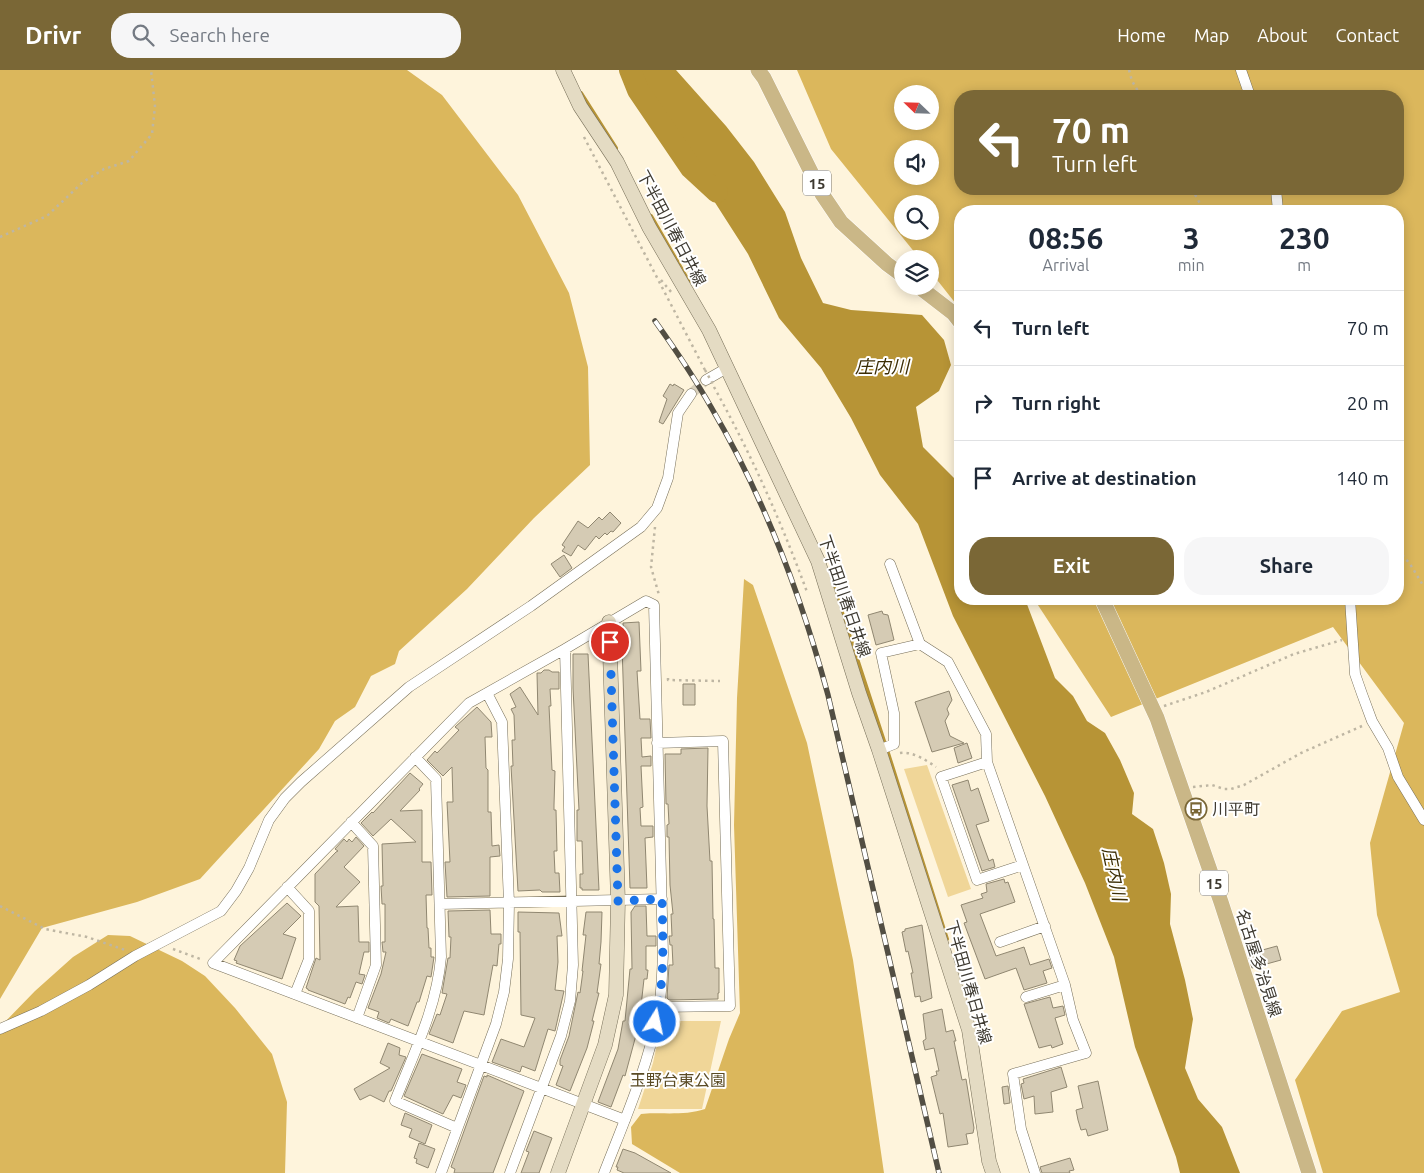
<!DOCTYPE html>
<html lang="en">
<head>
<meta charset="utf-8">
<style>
	:root { --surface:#fff; --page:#f6f6f7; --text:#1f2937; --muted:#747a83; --line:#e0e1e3; --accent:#7a6736 }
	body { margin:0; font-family:Ubuntu,"Noto Sans JP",sans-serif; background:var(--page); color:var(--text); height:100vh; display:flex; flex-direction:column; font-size:19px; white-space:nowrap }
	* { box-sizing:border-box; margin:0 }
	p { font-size:16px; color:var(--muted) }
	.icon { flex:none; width:28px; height:28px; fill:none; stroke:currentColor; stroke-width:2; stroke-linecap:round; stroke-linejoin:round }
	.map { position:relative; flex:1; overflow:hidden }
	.drawer { position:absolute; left:954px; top:135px; width:450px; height:400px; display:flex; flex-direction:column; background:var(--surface); border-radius:20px; box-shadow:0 2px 12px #0003 }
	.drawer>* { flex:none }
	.hud { position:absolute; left:954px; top:20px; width:450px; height:105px; border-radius:20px; box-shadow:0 2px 12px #0003; background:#7a6736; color:#fff; overflow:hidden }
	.needle { width:32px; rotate:293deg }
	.fabs { position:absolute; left:894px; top:15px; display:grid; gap:10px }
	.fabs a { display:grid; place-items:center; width:45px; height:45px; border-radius:50%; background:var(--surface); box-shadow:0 2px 12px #0003; font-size:25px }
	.pin { position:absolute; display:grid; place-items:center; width:42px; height:42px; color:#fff; margin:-21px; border:2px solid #fff; border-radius:50%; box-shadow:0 1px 5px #0007 }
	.me { position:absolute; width:55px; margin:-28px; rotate:10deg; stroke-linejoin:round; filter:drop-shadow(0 0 4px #0008) }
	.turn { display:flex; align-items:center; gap:18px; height:105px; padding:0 15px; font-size:22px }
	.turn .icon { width:65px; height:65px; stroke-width:2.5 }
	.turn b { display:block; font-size:35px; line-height:42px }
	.eta { display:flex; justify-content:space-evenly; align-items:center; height:85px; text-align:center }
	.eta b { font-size:30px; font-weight:700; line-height:35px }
	.action { display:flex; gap:10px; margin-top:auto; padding:10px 15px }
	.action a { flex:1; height:58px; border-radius:20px; background:var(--accent); color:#fff; font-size:20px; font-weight:700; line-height:58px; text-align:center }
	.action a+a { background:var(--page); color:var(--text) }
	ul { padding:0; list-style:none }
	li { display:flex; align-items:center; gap:15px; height:75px; padding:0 15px; border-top:1px solid var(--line) }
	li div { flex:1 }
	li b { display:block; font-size:19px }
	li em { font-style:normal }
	header { display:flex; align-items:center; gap:30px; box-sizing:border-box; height:70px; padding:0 25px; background:var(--accent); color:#fff }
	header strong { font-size:24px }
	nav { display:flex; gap:28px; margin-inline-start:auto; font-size:18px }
	.search { width:350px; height:45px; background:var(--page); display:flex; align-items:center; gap:12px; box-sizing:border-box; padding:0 18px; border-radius:20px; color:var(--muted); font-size:19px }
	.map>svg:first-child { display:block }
	.green { fill:#f0d698 }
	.forest { fill:#dbb75c; fill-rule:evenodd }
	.water { fill:#b79436 }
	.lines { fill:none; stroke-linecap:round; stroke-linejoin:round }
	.stream { stroke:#b79436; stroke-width:4 }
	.river { stroke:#b79436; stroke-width:22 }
	.building { fill:#d5cbb4; stroke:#908771 }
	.street-tunnel { stroke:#d8cfba; stroke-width:10; stroke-dasharray:10 5; stroke-linecap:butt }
	.street-casing { stroke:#776f59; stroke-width:11 }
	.secondary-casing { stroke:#776f59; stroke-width:15 }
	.primary-casing { stroke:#fff; stroke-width:16 }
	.path { stroke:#beb6a3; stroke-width:2.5; stroke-dasharray:2.5 4; stroke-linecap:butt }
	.street { stroke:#fff; stroke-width:10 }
	.secondary { stroke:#e4dbc3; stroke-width:14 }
	.primary { stroke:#cab787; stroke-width:15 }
	.rail-casing { stroke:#524e43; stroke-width:5.5 }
	.rail { stroke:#fff; stroke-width:4; stroke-dasharray:11; stroke-linecap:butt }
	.path-bridge { stroke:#beb6a3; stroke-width:2.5; stroke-dasharray:2.5 4; stroke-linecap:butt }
	.route { stroke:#1a73e8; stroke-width:9; stroke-dasharray:0 16.2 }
	.labels { text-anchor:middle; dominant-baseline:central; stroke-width:4; stroke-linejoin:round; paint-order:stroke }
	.shield { fill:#fff; stroke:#78756f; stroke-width:1 }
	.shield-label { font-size:15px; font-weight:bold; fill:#3e3a31 }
	.street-label { font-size:16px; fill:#3e3a31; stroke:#fff }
	.poi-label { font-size:16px; fill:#3e3a31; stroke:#fff; text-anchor:start }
	.park-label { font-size:16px; fill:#5a4b25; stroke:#fff }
	.water-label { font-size:18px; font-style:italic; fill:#3c2d04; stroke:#fff }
</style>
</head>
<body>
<header>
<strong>Drivr</strong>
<div class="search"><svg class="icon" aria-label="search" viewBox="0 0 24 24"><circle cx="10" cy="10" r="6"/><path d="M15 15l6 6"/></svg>Search here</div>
<nav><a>Home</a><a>Map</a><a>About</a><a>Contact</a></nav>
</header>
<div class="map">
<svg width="1424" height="1103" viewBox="0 0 1424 1103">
	<rect width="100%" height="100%" fill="#fef4dc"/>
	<!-- green -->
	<path class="green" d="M927 695 971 819 948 827 904 699Z
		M662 951H721L702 1039H638L653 993Z"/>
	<!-- forest -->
	<path class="forest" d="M0 0H407L442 25 518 125 569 223 588 297 590 395 534 448 467 519 399 581 395 594 371 606 355 637 335 651 319 679 200 809 137 832 42 858 0 929Z
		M797 0H1424V1103H1323L1295 1010 1342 941 1400 922 1377 845 1370 773 1404 653 1333 557 1111 647 1034 529H1398V141H960V239L930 201V189H920L831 79ZM902 24H930V51H902ZM960 26H1398V119H960ZM902 79H930V106H902ZM902 134H930V161H902Z
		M744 509 753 515 807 673 853 890 884 1103H680L632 1074 631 1057 641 1044C663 1042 685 1046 705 1039L729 969 740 943 734 755 737 628Z
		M108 865 130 866 182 891 205 906 235 938 272 984 287 1032 285 1103H0V957L35 921 73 887Z"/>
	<!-- water -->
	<path class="water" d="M622 0H676L726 56 754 92 785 142 801 188 823 233 851 240 922 245 944 270 951 295 939 321 916 337 923 377 960 414V529H1025L1055 608 1073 626 1087 651 1105 663 1120 690 1134 723 1132 744 1153 759 1164 793 1171 824 1170 854 1185 910 1193 949 1185 998 1198 1029 1222 1057 1240 1103H1180L1176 1087 1135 977 1114 887 1085 813 1045 726 953 546 918 454 880 405 851 348 821 298 779 248 748 184 664 53 624 4Z"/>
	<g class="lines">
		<!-- stream -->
		<path class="stream" d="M581 23 616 78
			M651 146 689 212
			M831 509 884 671
			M888 683 947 869"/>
		<!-- river -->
		<path class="river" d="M630 0 638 20 691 98 717 122"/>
	</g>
	<!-- building -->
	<path class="building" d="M670 314 673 316 674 314 684 320 663 354 659 352 667 329 663 326Z
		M610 442 621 453 613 462 611 461 607 465 605 463 599 469 596 466 585 480 578 475 571 486 562 481 565 477 562 475 578 451 588 458 599 447 602 450Z
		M564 485 572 498 560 507 551 494Z
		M882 541 883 544 888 545 894 570 876 575 868 545Z
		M639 552 641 601H637L640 649H650L651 668H641L642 687 651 686V696H641L643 737 640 738 641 756H653V767L645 768 647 818H630L622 576H624L623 553Z
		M573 584H588L599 820H582V818H580V804H583L582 771H577V740H579L573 618Z
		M544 600H549L552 602H559V619H550L551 636H549L552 700 555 701 554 735V740H556L557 781H554L555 803H559L560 822H542L540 820 518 821 511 696H513L512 670H515L514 645 511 639 516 637 510 624 520 617 538 645 537 603H541Z
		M683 614H695V635H683Z
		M949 621 952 630 947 639 949 644 945 651 950 666 964 673 932 682 915 632Z
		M477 637 491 652 492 667H485L486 698 488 700V742H491L492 776 499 775 500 786 490 787V826L447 827 445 792H450L447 732H453L452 697 443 706 427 690 435 681 437 683 459 660 455 657Z
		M967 673 972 688 958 693 954 678Z
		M708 678 707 736 710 791H712L713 849H714L715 898H719V923H718V929L669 930 667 928 669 895H673L672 875H670L669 866H672L671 844H673L670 815 669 767H667V755L669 754 668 734H666L665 684H681V679Z
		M410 703 423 714 419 719 420 720 400 741 422 740V792H431L432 825H426L427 858H428L429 878H431V887H434L431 907 427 906 419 932H417L408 956 391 949 389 953 377 948 379 942 368 938 381 904 386 882H383L382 872H385V834H382L381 816H383L382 774 416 772 391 749 373 766 361 753 372 742 373 743Z
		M968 710 971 721 978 718 989 751 976 755 989 791 993 789 995 797 982 801 952 715Z
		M356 767 364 776 344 797 360 812 336 837 358 836 359 872H369V882H364L359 904 365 905 362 914 356 912 350 928 348 927 345 934 308 920V919L306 918 316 888 320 890 319 836 315 832V804L336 782 338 781 335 779 344 769 347 772 349 769 352 772Z
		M1004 809 1005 813 1008 812 1015 832 980 844 996 886 1024 877 1030 895 1049 889 1052 898 1043 901 1047 913 1024 920 1016 898 985 909 964 853 967 852 961 835 983 828 981 824 987 822 986 814Z
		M287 833 301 846 283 864 296 868 282 909 236 893 237 891 234 890 240 876Z
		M635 836H646L647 866H656V876H646V900H648L647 909H644L639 954 625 1006 623 1005 611 1037 598 1032 618 979 623 951H625L630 899H632L631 842Z
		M490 840 491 864H501V874H499L497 896 493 895 484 945 464 941 453 973 429 964 437 944 440 945 447 924 442 923 448 888H450L451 867H449L448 841Z
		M518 842 559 843 562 866H557L558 892 555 920 564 921 555 961 548 959 535 1001 522 996 520 1002 492 992 501 969 524 977 535 948 521 945 520 862H518Z
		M586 842H602L601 872 599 894H601L597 923H599L592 951H594L587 978 570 1021 556 1015 563 996 560 995V990L569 966 578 922 580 923 583 901H582L586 865H583Z
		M922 855 932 928 921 932 920 926 915 927 911 903H913L908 881 906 882 902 862 905 861V859Z
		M1277 876 1281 890 1252 898 1248 884Z
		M1050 927 1053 938 1063 936 1065 945 1055 948 1063 974 1052 978 1051 975 1039 978 1024 934Z
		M942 939 946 962 953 960 956 971H954L962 1010 966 1009 974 1058 973 1063 966 1064 968 1074 948 1077 943 1043 940 1044 931 1007 937 1005 936 1001H939L934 978 925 980 923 971 926 969 923 944Z
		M388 973 400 978 399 985 406 987 391 1021H389L384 1032 370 1025 360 1030 354 1019 390 998 380 993Z
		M422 984 462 999 457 1012 466 1015 461 1028 453 1025 443 1044 404 1026Z
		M1061 997 1067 1017 1051 1022 1053 1042 1035 1044 1034 1026 1024 1029 1021 1014 1024 1013 1023 1009Z
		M487 1005 524 1021 493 1103H454L455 1099 451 1097 484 1006 487 1007Z
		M1098 1011 1108 1060 1088 1066 1086 1059 1081 1060 1078 1050 1076 1040 1083 1038 1078 1016Z
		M1008 1016 1010 1033 1004 1034 1002 1017Z
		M405 1043 432 1055 425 1074 409 1067 412 1059 401 1055Z
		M534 1061 552 1068 539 1103H521L529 1082 526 1081Z
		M419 1073 435 1079 428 1098 416 1093 417 1089 414 1088Z
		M623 1079 635 1083 671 1103H624L617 1100 618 1097H616Z
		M1070 1088 1074 1100 1069 1101 1070 1103H1042L1040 1097Z"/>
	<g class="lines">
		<!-- street-tunnel -->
		<path class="street-tunnel" d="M691 324 706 310"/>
		<!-- street casing -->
		<g class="street-casing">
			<path id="street" d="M1241 0 1250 26
				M1276 119 1278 141
				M706 310 727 298
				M890 494 920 574 948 592 986 664 987 692 1065 915 1073 950 1086 983 1013 1004 1021 1059 1035 1103
				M1350 529 1355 604 1362 624 1372 651 1388 678 1398 707 1424 750
				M657 673 723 671 730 936 659 937
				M879 680 894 674V643L881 583 920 574
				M415 687 436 709 441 887C437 937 413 985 395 1031L457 1058
				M987 692 941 707 977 810 1023 795
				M351 752 373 776 376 895 357 948
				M287 817 309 841V889L295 924
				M440 834 662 829
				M1000 872 1045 856
				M1026 927 1065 915
				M0 959 41 941 89 915 135 886 221 841 236 821 249 798 269 750 285 728 301 712 409 617 531 536 641 457 657 438 668 408 678 343 691 324
				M441 1103 496 954 504 922 508 889 509 833 502 652 487 623
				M510 1103 561 966 570 931 573 895 565 579
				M604 1103C625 1049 649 995 659 938 662 920 662 902 663 884L654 535 646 531 565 579 469 633 213 893 625 1050"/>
		</g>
		<!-- secondary casing -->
		<g class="secondary-casing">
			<path id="secondary" d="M563 0 580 36 617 92 649 157 709 260 818 491 859 623 879 680 969 960 989 1091 993 1103
				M558 1103 605 975 616 925 618 831 609 552"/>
		</g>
		<!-- primary casing -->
		<g class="primary-casing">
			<path id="primary" d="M758 0 764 8 822 124 841 152 887 194 902 205
				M918 216 953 243 960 252
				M1102 529 1157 648 1221 832 1309 1103"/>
		</g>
		<!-- path -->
		<path class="path" d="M1129 0 1132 11 1141 26
			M584 67 705 300
			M1192 119 1204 141
			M0 167 47 146 83 112 104 99 129 91 152 64 155 36 151 0
			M661 210 672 223
			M714 317C751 384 781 451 807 522
			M655 457 651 497 659 525
			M1398 480 1410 494 1424 517
			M668 608V610L720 611
			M1164 636 1206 622 1294 584 1342 570
			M900 683C912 681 926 690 936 697
			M1193 717 1212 715 1224 719H1231L1244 715 1301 683 1362 656
			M0 836 45 859 87 867 125 880
			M173 879 203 890"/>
		<!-- street -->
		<use href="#street" class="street"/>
		<!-- secondary -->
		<use href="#secondary" class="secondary"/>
		<!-- primary -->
		<use href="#primary" class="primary"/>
		<!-- rail casing -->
		<g class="rail-casing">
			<path id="rail" d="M655 251C675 279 694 307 711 337 764 427 801 525 828 625L939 1103"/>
		</g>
		<!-- rail -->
		<use href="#rail" class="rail"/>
		<!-- path-bridge -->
		<path class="path-bridge" d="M705 300 714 316"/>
	</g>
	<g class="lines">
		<!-- route -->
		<path class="route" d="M610 572 618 831 662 829C663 870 665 912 655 952"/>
	</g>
	<!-- icons -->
	<defs>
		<g id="bus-ring" transform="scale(1.125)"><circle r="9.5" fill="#fff" stroke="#7a6736" stroke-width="1.5"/><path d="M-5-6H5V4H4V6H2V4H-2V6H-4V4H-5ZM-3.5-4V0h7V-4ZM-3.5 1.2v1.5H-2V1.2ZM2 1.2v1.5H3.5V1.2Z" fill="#7a6736"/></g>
	</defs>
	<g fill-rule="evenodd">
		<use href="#bus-ring" x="1196" y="739"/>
	</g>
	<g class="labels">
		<!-- shield labels -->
		<g class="shield">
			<rect x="803" y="100.5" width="28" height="25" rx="4"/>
			<rect x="1200" y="800.5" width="28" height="25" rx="4"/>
		</g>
		<g class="shield-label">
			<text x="817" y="113">15</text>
			<text x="1214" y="813">15</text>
		</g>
		<!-- street labels -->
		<g class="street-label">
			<text transform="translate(672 158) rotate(62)">下半田川春日井線</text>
			<text transform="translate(845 526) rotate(71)">下半田川春日井線</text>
			<text transform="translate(1259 893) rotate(72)">名古屋多治見線</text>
			<text transform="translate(969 912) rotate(74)">下半田川春日井線</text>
		</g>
		<!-- poi labels -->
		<g class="poi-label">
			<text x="1212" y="739">川平町</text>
		</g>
		<!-- park labels -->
		<g class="park-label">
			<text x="678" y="1010">玉野台東公園</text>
		</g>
		<!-- water labels -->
		<g class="water-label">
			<text x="882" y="296">庄内川</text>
			<text transform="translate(1115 804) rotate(78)">庄内川</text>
		</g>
	</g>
</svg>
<div class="fabs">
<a><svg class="needle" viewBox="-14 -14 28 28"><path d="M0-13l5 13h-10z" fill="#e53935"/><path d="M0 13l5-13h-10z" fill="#747a83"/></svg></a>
<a><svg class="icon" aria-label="sound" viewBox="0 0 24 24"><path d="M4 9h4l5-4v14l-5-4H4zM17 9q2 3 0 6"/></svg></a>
<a><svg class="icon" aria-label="search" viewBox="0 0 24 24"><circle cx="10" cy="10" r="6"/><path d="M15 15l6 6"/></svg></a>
<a><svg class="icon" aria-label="layers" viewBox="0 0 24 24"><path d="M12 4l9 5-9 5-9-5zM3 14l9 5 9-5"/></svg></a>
</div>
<div class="pin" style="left:610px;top:572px;background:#d93025"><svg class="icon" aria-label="arrive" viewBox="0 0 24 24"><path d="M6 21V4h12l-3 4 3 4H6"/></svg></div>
<svg class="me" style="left:655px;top:952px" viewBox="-20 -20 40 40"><circle r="17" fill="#1a73e8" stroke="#fff" stroke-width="3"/><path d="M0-11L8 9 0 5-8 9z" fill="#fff"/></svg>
<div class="hud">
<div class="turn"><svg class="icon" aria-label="left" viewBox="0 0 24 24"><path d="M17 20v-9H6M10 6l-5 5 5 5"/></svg><div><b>70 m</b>Turn left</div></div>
</div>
<section class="drawer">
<div class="eta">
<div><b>08:56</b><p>Arrival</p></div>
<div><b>3</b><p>min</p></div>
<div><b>230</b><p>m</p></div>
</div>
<ul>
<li><svg class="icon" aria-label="left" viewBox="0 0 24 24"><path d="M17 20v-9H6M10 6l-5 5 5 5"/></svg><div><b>Turn left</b></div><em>70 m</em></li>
<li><svg class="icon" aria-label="right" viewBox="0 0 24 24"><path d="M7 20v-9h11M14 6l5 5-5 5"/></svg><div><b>Turn right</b></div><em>20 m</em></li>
<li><svg class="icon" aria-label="arrive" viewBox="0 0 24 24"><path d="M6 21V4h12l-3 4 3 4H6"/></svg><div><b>Arrive at destination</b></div><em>140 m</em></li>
</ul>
<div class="action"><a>Exit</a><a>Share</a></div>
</section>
</div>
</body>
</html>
